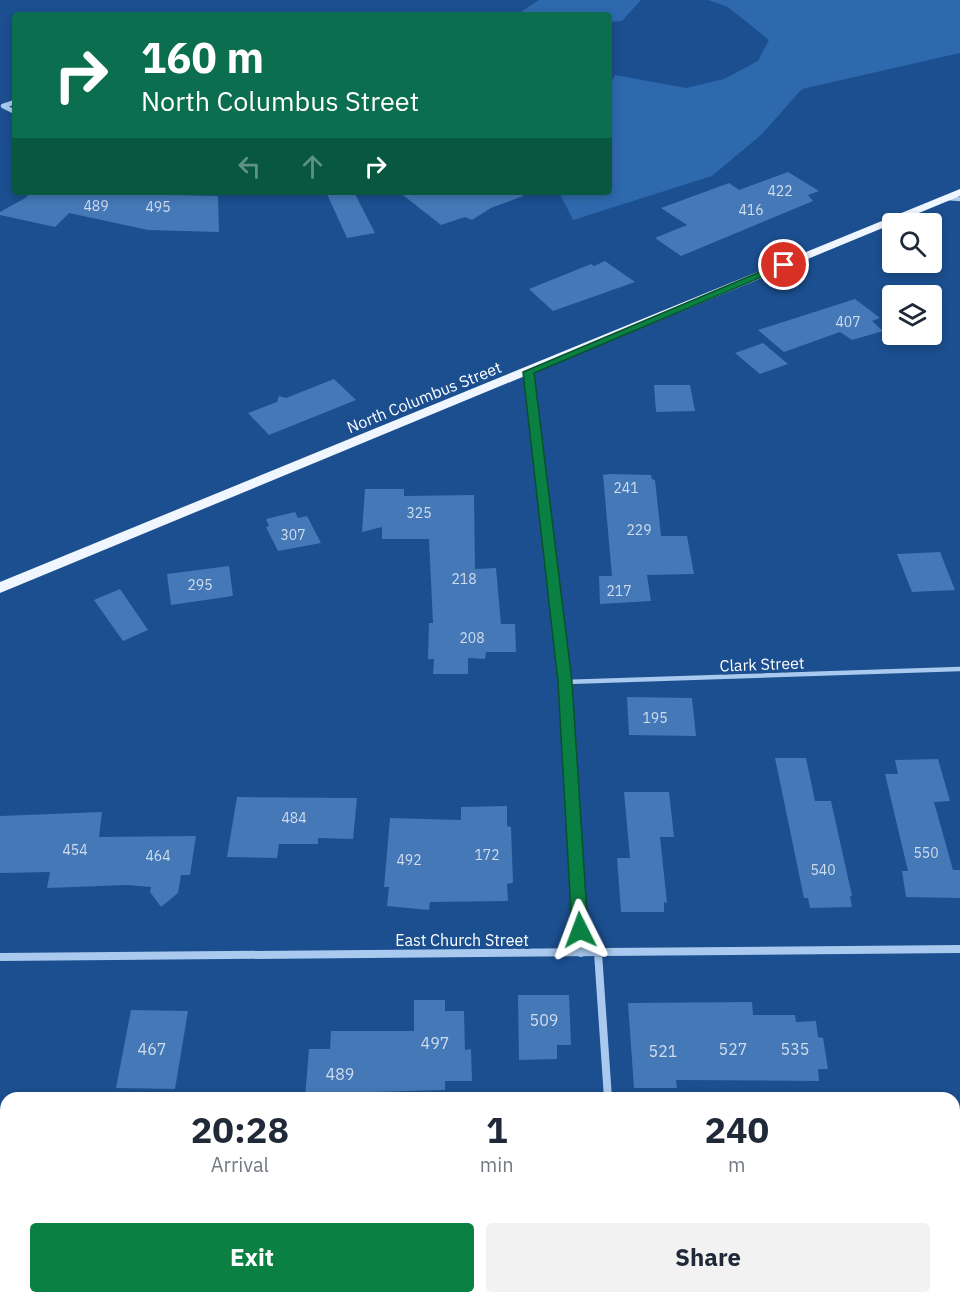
<!DOCTYPE html>
<html lang="en">
<head>
<meta charset="utf-8">
<style>
	:root { --surface:#fff; --page:#f2f2f3; --text:#1f2937; --muted:#747a83; --accent:#0b8043 }
	body { margin:0; font-family:"IBM Plex Sans",sans-serif; background:var(--page); color:var(--text); height:100vh; display:flex; flex-direction:column; font-size:22px; white-space:nowrap }
	* { box-sizing:border-box; margin:0 }
	p { font-size:20px; color:var(--muted) }
	.icon { flex:none; width:33px; height:33px; fill:none; stroke:currentColor; stroke-width:2; stroke-linecap:round; stroke-linejoin:round }
	.map { position:relative; flex:1; overflow:hidden }
	.details { position:absolute; left:0px; top:1092px; width:960px; height:212px; display:flex; flex-direction:column; background:var(--surface); border-radius:18px 18px 0 0; box-shadow:0 3px 9px #0003 }
	.details>* { flex:none }
	.guide { position:absolute; left:12px; top:12px; width:600px; height:183px; border-radius:6px; box-shadow:0 3px 9px #0003; background:#0b6e4f; color:#fff; overflow:hidden }
	.fabs { position:absolute; left:882px; top:213px; display:grid; gap:12px }
	.fabs a { display:grid; place-items:center; width:60px; height:60px; border-radius:6px; background:var(--surface); box-shadow:0 3px 9px #0003; font-size:30px }
	.pin { position:absolute; display:grid; place-items:center; width:51px; height:51px; color:#fff; margin:-26px; border:3px solid #fff; border-radius:50%; box-shadow:0 2px 6px #0007 }
	.me { position:absolute; width:66px; margin:-33px; rotate:357deg; stroke-linejoin:round; filter:drop-shadow(0 0 4px #0008) }
	.turn { display:flex; align-items:center; gap:21px; height:126px; padding:0 30px; font-size:27px }
	.turn .icon { width:78px; height:78px; stroke-width:2.5 }
	.turn b { display:block; font-size:42px; line-height:51px }
	.lanes { display:flex; align-items:center; height:57px; padding:0 30px; background:#0003; justify-content:center; gap:30px; direction:ltr }
	.lanes .off { opacity:.35 }
	.eta { display:flex; justify-content:space-evenly; align-items:center; height:102px; text-align:center }
	.eta b { font-size:36px; font-weight:700; line-height:42px }
	.button { display:flex; gap:12px; margin-top:auto; padding:12px 30px }
	.button a { flex:1; height:69px; border-radius:6px; background:var(--accent); color:#fff; font-size:24px; font-weight:700; line-height:69px; text-align:center }
	.button a+a { background:var(--page); color:var(--text) }
	.map>svg:first-child { display:block }
	.green { fill:#2e69ad }
	.building { fill:#4478b7 }
	.lines { fill:none; stroke-linecap:round; stroke-linejoin:round }
	.lane-far1 { stroke:#a9c9ee; stroke-width:4.5 }
	.lane { stroke:#a9c9ee; stroke-width:5 }
	.street-far2 { stroke:#a9c9ee; stroke-width:4.5 }
	.street-far1 { stroke:#a9c9ee; stroke-width:5 }
	.street { stroke:#a9c9ee; stroke-width:8 }
	.primary { fill:#f0f6ff; fill-rule:evenodd }
	.route { fill:#0b8043; stroke:#07532c; stroke-width:1.5 }
	.labels { text-anchor:middle; dominant-baseline:central; stroke-width:6; stroke-linejoin:round; paint-order:stroke }
	.number-label { font-size:14px; fill:#d0dded }
	.street-label { font-size:16px; fill:#fff; stroke:#1b4f8f }
	.near-number-label { font-size:16px; fill:#d0dded }
</style>
</head>
<body>
<div class="map">
<svg width="960" height="1303" viewBox="0 0 960 1303">
	<rect width="100%" height="100%" fill="#1b4f8f"/>
	<!-- green -->
	<path class="green" d="M539 0H641L622 21 609 22V15L519 13Z
		M708 0H960V53L802 89 761 135 712 176 573 220 559 192H609V86L615 75 686 88 724 79 758 61 769 40 728 7Z"/>
	<!-- building -->
	<path class="building" d="M788 172 819 191 808 195 813 201 681 256 655 238 687 225 661 208 729 183 739 190Z
		M28 192 218 196 219 232 148 230 69 213 55 227 0 215V212L27 197Z
		M326 192H354L375 233 347 238Z
		M399 192H522L523 196 491 208 472 220 465 217 441 225Z
		M605 261 635 282 553 311 529 289 591 264 594 266Z
		M855 299 880 318 872 321 883 331 852 340 840 332 784 352 758 330Z
		M763 343 788 364 760 374 735 353Z
		M334 379 356 400 269 435 248 413 277 402 279 396 286 398Z
		M654 385H690L695 411 656 412Z
		M610 474 651 475 652 479 655 480 661 536H687L694 574 647 575 651 601 600 604 599 576H612L603 475Z
		M365 489H404V496L474 495 475 569 496 568 501 624H515L516 652H486L485 659 468 658V674H433L434 659H428L429 623H433L429 539H382V527L362 532Z
		M295 512 298 518 307 516 321 543 278 551 266 527 269 526 266 519Z
		M940 552 955 590 912 592 897 554Z
		M229 566 233 596 171 605 167 574Z
		M120 589 148 630 123 641 94 600Z
		M627 697 692 698 696 736 629 735Z
		M775 758H806L815 801H831L852 896H850L852 907 810 908 808 898H804Z
		M938 759 950 801 934 802 953 870H960V898L906 897 902 871H908L885 774H898L895 760Z
		M624 792H669L674 837H660L667 903 664 902V912H621L617 858H630Z
		M237 797 357 798 353 839 318 838V844H279L277 858 227 857Z
		M507 806V826L511 827 513 883 507 884 508 901 430 902 429 910 387 906 389 887H384L390 818 461 820V807Z
		M102 812 99 837 196 836 190 875H181L178 893 161 907 150 892 151 887 127 885 47 888 50 872 0 873V816Z
		M518 995H569L571 1045H557V1059L519 1060Z
		M414 1000H445V1011H464L465 1050 471 1049 472 1081H445V1090L373 1092V1098H305L309 1049H330L331 1031H414Z
		M752 1002 753 1015H795L796 1022 816 1021 818 1037 823 1038 828 1069H818L819 1081 676 1080 677 1088H634L628 1003Z
		M131 1010 188 1011 175 1089 116 1088Z"/>
	<g class="lines">
		<!-- lane-far1 -->
		<path class="lane-far1" d="M565 682 960 669"/>
		<!-- lane -->
		<path class="lane" d="M15 1303 621 1301"/>
		<!-- street-far2 -->
		<path class="street-far2" d="M15 102 3 106 15 112
			M947 198 960 199"/>
		<!-- street-far1 -->
		<path class="street-far1" d="M529 372 565 682 569 746"/>
		<!-- street -->
		<path class="street" d="M569 745 581 953
			M598 953 608 1098
			M0 957 960 949
			M621 1298V1303"/>
		<!-- primary -->
		<path class="primary" d="M960 189V196L0 593V582Z"/>
	</g>
	<!-- route -->
	<path class="route" d="M781 263 790 265 534 373 572 682 588 930 585 935H574L572 930 558 682 523 372Z"/>
	<g class="labels">
		<!-- number labels -->
		<g class="number-label">
			<text x="780" y="191">422</text>
			<text x="96" y="206">489</text>
			<text x="158" y="207">495</text>
			<text x="751" y="210">416</text>
			<text x="848" y="322">407</text>
			<text x="626" y="488">241</text>
			<text x="419" y="513">325</text>
			<text x="639" y="530">229</text>
			<text x="293" y="535">307</text>
			<text x="464" y="579">218</text>
			<text x="200" y="585">295</text>
			<text x="619" y="591">217</text>
			<text x="472" y="638">208</text>
			<text x="655" y="718">195</text>
			<text x="294" y="818">484</text>
			<text x="75" y="850">454</text>
			<text x="926" y="853">550</text>
			<text x="487" y="855">172</text>
			<text x="158" y="856">464</text>
			<text x="409" y="860">492</text>
			<text x="823" y="870">540</text>
		</g>
		<!-- street labels -->
		<g class="street-label">
			<text transform="translate(424 397) rotate(-22)">North Columbus Street</text>
			<text transform="translate(762 664) rotate(-2)">Clark Street</text>
			<text x="462" y="940">East Church Street</text>
		</g>
		<!-- near-number labels -->
		<g class="near-number-label">
			<text x="544" y="1020">509</text>
			<text x="435" y="1043">497</text>
			<text x="152" y="1049">467</text>
			<text x="733" y="1049">527</text>
			<text x="795" y="1049">535</text>
			<text x="663" y="1051">521</text>
			<text x="340" y="1074">489</text>
		</g>
	</g>
</svg>
<div class="fabs">
<a><svg class="icon" aria-label="search" viewBox="0 0 24 24"><circle cx="10" cy="10" r="6"/><path d="M15 15l6 6"/></svg></a>
<a><svg class="icon" aria-label="layers" viewBox="0 0 24 24"><path d="M12 4l9 5-9 5-9-5zM3 14l9 5 9-5"/></svg></a>
</div>
<div class="pin" style="left:784px;top:265px;background:#d93025"><svg class="icon" aria-label="arrive" viewBox="0 0 24 24"><path d="M6 21V4h12l-3 4 3 4H6"/></svg></div>
<svg class="me" style="left:580px;top:930px" viewBox="-20 -20 40 40"><path d="M0-17L14 15 0 8-14 15z" fill="#0b8043" stroke="#fff" stroke-width="4"/></svg>
<div class="guide">
<div class="turn"><svg class="icon" aria-label="right" viewBox="0 0 24 24"><path d="M7 20v-9h11M14 6l5 5-5 5"/></svg><div><b>160 m</b>North Columbus Street</div></div>
<div class="lanes"><svg class="icon off" aria-label="left" viewBox="0 0 24 24"><path d="M17 20v-9H6M10 6l-5 5 5 5"/></svg><svg class="icon off" aria-label="ahead" viewBox="0 0 24 24"><path d="M12 20V5M6 11l6-6 6 6"/></svg><svg class="icon" aria-label="right" viewBox="0 0 24 24"><path d="M7 20v-9h11M14 6l5 5-5 5"/></svg></div>
</div>
<section class="details">
<div class="eta">
<div><b>20:28</b><p>Arrival</p></div>
<div><b>1</b><p>min</p></div>
<div><b>240</b><p>m</p></div>
</div>
<div class="button"><a>Exit</a><a>Share</a></div>
</section>
</div>
</body>
</html>
